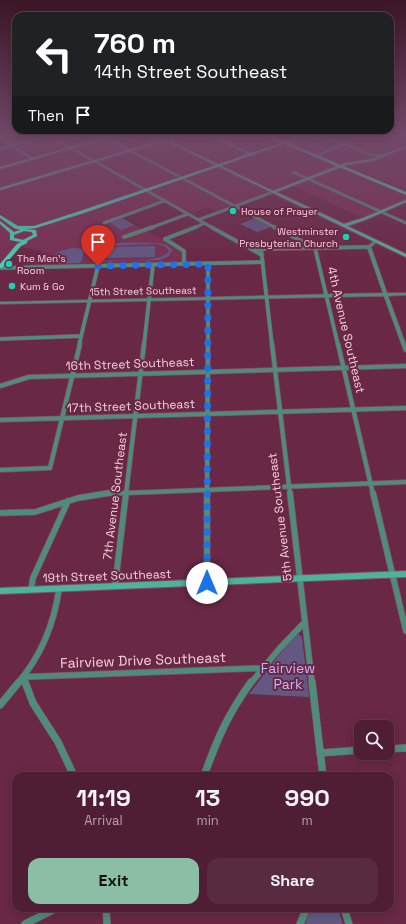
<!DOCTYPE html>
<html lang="en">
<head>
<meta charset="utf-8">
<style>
	:root { --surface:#4f1e34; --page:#592b40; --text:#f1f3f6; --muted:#b3a2ac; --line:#663c4f; --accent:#8abfa5 }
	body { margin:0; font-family:"Space Grotesk",sans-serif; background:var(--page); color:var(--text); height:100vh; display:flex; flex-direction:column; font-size:15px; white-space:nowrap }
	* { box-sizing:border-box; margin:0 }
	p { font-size:13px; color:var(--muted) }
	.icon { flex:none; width:22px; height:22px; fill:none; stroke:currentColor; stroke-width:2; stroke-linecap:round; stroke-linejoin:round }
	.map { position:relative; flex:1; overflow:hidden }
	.panel { position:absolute; left:12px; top:772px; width:382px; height:140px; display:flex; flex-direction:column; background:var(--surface); border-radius:12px; box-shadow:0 2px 10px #0003,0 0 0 1px var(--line) }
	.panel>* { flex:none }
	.banner { position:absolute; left:12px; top:12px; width:382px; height:122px; border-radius:12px; box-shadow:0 2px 10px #0003,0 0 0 1px var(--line); background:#202124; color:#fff; overflow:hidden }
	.controls { position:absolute; left:354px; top:720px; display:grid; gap:8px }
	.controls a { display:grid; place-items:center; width:40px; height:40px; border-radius:8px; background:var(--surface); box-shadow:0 2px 10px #0003,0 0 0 1px var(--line); font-size:20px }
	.pin { position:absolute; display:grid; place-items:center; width:34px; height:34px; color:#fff; margin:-41px -17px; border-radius:50% 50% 50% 0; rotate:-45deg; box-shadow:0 0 4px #0007 }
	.pin .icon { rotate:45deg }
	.me { position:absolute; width:44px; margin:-22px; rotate:0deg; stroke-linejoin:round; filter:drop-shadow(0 0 3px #0008) }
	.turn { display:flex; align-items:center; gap:14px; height:84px; padding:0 16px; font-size:18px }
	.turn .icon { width:52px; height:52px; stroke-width:2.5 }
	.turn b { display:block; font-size:28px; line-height:34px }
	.then { display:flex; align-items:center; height:38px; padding:0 16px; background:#0003; gap:8px; font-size:15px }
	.eta { display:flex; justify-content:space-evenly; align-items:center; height:68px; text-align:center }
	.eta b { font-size:24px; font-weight:800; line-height:28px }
	.action { display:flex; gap:8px; margin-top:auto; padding:8px 16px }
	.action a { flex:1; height:46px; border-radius:12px; background:var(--accent); color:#111; font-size:16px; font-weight:800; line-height:46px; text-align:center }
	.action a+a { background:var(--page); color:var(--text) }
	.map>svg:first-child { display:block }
	.built { fill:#793051 }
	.green { fill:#625882; fill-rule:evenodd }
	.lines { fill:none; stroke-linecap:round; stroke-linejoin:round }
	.minor-far4-casing { stroke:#864963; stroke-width:3.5 }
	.minor-far3-casing { stroke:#864963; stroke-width:4.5 }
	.minor-far2-casing { stroke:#864963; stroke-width:5.5 }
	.minor-far1-casing { stroke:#864963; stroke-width:7 }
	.minor-casing { stroke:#864963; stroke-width:8 }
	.tertiary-casing { stroke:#864963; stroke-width:1.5 }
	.secondary-casing { stroke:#864963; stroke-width:2 }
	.primary-casing { stroke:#864963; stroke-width:1 }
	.minor-far4 { stroke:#4f8c7c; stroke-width:2.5 }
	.minor-far3 { stroke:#4f8c7c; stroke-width:3.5 }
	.minor-far2 { stroke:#4f8c7c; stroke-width:4 }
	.minor-far1 { stroke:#4f8c7c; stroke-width:5.5 }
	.minor { stroke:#4f8c7c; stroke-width:7 }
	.tertiary { fill:#4f8c7c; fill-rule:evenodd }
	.secondary { fill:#4cb49c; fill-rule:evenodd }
	.primary { fill:#43d3b4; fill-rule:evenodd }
	.route { stroke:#1a73e8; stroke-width:7; stroke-dasharray:0 12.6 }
	.poi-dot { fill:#18d5b2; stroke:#692845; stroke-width:1.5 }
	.labels { text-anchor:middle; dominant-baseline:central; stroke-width:4; stroke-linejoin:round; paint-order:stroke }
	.far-poi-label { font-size:10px; fill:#f8cfdd; stroke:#692845; text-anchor:start }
	.far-street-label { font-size:10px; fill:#f8cfdd; stroke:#692845 }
	.street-label { font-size:12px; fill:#f8cfdd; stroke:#692845 }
	.near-street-label { font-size:14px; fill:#f8cfdd; stroke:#692845 }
	.near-park-label { font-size:14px; fill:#c5b5fa; stroke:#692845 }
</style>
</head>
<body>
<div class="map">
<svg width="406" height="924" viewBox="0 0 406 924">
	<rect width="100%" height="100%" fill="#692845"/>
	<!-- built -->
	<path class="built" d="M52 135H128L147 145 181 135H406V147L377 159 406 148V190L346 166 358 162 341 166 406 194V201L364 219 292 185 218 213 208 207 188 214 164 201 121 217 144 231H146L161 239H165L184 251V264L28 268 42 251 21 247 24 242 0 266V149Z"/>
	<!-- green -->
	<path class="green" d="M122 218 134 225 121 230 109 222Z
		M255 218 271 227 257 232 240 224Z
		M158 243 167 245 172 250 169 256 160 260 92 262 94 260 88 254C96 239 142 243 158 243ZM157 244 165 246 169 251C163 263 115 261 101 260L94 258 92 253 95 249 103 246Z
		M155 246V257L105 258 107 247Z
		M72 248 84 249 82 261 79 263 52 264C50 252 63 250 72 248Z
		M298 634 302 637 309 697 249 694 293 637Z
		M311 908H338L343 924H305Z"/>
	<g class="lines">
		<!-- minor-far4 casing -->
		<g class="minor-far4-casing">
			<path id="minor-far4" d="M48 135 213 228
				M101 135 276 228
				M0 138 33 159
				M285 143 308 135
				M0 149 50 135
				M315 156 345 144
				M293 172 406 223
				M198 220 273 192
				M104 223 164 201
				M150 228 188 214
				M194 228 205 223"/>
		</g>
		<!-- minor-far3 casing -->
		<g class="minor-far3-casing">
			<path id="minor-far3" d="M211 227 262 255
				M274 227 315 248 338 345
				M124 237 153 227
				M165 239 196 227
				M165 239 184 251V264
				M251 249 369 247
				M261 249 272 345
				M0 268 263 262
				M0 339 81 336
				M79 345 98 266
				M144 345 153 265
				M208 345V264"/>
		</g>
		<!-- minor-far2 casing -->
		<g class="minor-far2-casing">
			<path id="minor-far2" d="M272 344 290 494
				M338 344 373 494
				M0 386 29 377 406 366
				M0 420 406 408
				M0 470 50 468 80 344
				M100 494 406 482
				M126 494 144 344
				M207 494 208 344"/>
		</g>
		<!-- minor-far1 casing -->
		<g class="minor-far1-casing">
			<path id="minor-far1" d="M290 493 312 683
				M373 493 406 631
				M0 513 35 512 78 498 109 493
				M207 583V493
				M115 586 126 493
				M31 589 33 578 68 501
				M18 683C41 656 54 624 59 589
				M25 683 23 677 265 668
				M251 683 280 648 304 623"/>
		</g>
		<!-- minor casing -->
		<g class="minor-casing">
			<path id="minor" d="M25 682 33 703 58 742 74 776
				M312 682 323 776
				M0 705 19 682
				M387 749 406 748
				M320 753 361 750
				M204 776C217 739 228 714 251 682
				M106 908 107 924
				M344 908 349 924
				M25 924 57 908
				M300 924 307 908"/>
		</g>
		<!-- tertiary casing -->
		<g class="tertiary-casing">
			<path id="tertiary" d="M320 135H323L372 154H385L386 155 385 156H371Z
				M375 240 378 241 371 247 387 293H406V295L388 296 406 345V352L404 351 384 296 0 304V302L383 293 367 247Z"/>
		</g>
		<!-- secondary casing -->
		<g class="secondary-casing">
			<path id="secondary" d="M113 135H118L0 169V167Z
				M154 135H157L165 139 178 135H182L168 140 273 191 345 163 371 159 406 146V148L373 161 347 165 276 192 344 224 363 218 406 200V202L365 220 347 226 406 254V257L165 141 0 190V188L162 140Z
				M208 135H211L255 155 252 156Z
				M406 571V577L0 594V588Z"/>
		</g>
		<!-- primary casing -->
		<g class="primary-casing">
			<path id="primary" d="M263 135H268L286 142 406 192V195L284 144 84 213 36 228 26 229 36 230 37 236 27 241V243L21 246 2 268H0V264L17 244 21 242 10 240V233L0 224V221L14 232 20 230 14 228 0 218V215L18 226H34L80 211 281 143ZM24 231 32 232 33 235 23 240 14 238V235Z"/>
		</g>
		<!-- minor-far4 -->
		<use href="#minor-far4" class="minor-far4"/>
		<!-- minor-far3 -->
		<use href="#minor-far3" class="minor-far3"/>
		<!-- minor-far2 -->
		<use href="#minor-far2" class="minor-far2"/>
		<!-- minor-far1 -->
		<use href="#minor-far1" class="minor-far1"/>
		<!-- minor -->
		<use href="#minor" class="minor"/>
		<!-- tertiary -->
		<use href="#tertiary" class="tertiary"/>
		<!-- secondary -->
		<use href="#secondary" class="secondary"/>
		<!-- primary -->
		<use href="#primary" class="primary"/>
	</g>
	<!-- sky -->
	<linearGradient id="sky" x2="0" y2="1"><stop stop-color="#3a1626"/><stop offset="0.51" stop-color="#704868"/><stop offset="1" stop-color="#704868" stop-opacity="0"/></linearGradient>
	<rect width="406" height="264" fill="url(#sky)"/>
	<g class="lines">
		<!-- route -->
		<path class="route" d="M98 266 208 264 207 583"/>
	</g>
	<!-- markers -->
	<g class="poi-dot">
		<circle cx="233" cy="211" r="4"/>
		<circle cx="346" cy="237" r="4"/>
		<circle cx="9" cy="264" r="4"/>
		<circle cx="12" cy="286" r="4"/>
	</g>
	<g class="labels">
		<!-- far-poi labels -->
		<g class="far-poi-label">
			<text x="241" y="211">House of Prayer</text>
			<text x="338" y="231" text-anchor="end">Westminster<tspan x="338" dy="12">Presbyterian Church</tspan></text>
			<text x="17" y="258">The Men's<tspan x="17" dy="12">Room</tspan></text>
			<text x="20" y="286">Kum &amp; Go</text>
		</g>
		<!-- far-street labels -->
		<g class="far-street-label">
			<text transform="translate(143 291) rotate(-1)">15th Street Southeast</text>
		</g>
		<!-- street labels -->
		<g class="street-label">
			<text transform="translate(346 330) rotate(77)">4th Avenue Southeast</text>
			<text transform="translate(130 364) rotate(-2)">16th Street Southeast</text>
			<text transform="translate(131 406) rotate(-2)">17th Street Southeast</text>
			<text transform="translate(115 496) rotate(-83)">7th Avenue Southeast</text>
			<text transform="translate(280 517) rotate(-97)">5th Avenue Southeast</text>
			<text transform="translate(107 576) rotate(-2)">19th Street Southeast</text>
		</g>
		<!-- near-street labels -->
		<g class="near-street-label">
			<text transform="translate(143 660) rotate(-2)">Fairview Drive Southeast</text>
		</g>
		<!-- near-park labels -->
		<g class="near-park-label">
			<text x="288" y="668">Fairview<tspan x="288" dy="16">Park</tspan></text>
		</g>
	</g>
</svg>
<div class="controls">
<a><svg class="icon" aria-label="search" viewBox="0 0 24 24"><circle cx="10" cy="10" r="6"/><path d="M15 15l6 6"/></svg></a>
</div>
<div class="pin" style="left:98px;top:266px;background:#d93025"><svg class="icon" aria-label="arrive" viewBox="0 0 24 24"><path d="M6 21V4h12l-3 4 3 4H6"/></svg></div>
<svg class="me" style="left:207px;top:583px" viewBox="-20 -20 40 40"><circle r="19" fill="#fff"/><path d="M0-13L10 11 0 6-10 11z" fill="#1a73e8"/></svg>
<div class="banner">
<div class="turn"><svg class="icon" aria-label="left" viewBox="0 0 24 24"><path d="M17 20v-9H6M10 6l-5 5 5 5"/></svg><div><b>760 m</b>14th Street Southeast</div></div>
<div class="then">Then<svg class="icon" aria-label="arrive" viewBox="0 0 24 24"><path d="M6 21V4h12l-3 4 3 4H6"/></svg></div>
</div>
<section class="panel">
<div class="eta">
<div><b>11:19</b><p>Arrival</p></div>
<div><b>13</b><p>min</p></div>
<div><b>990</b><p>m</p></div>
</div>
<div class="action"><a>Exit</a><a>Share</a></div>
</section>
</div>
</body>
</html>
